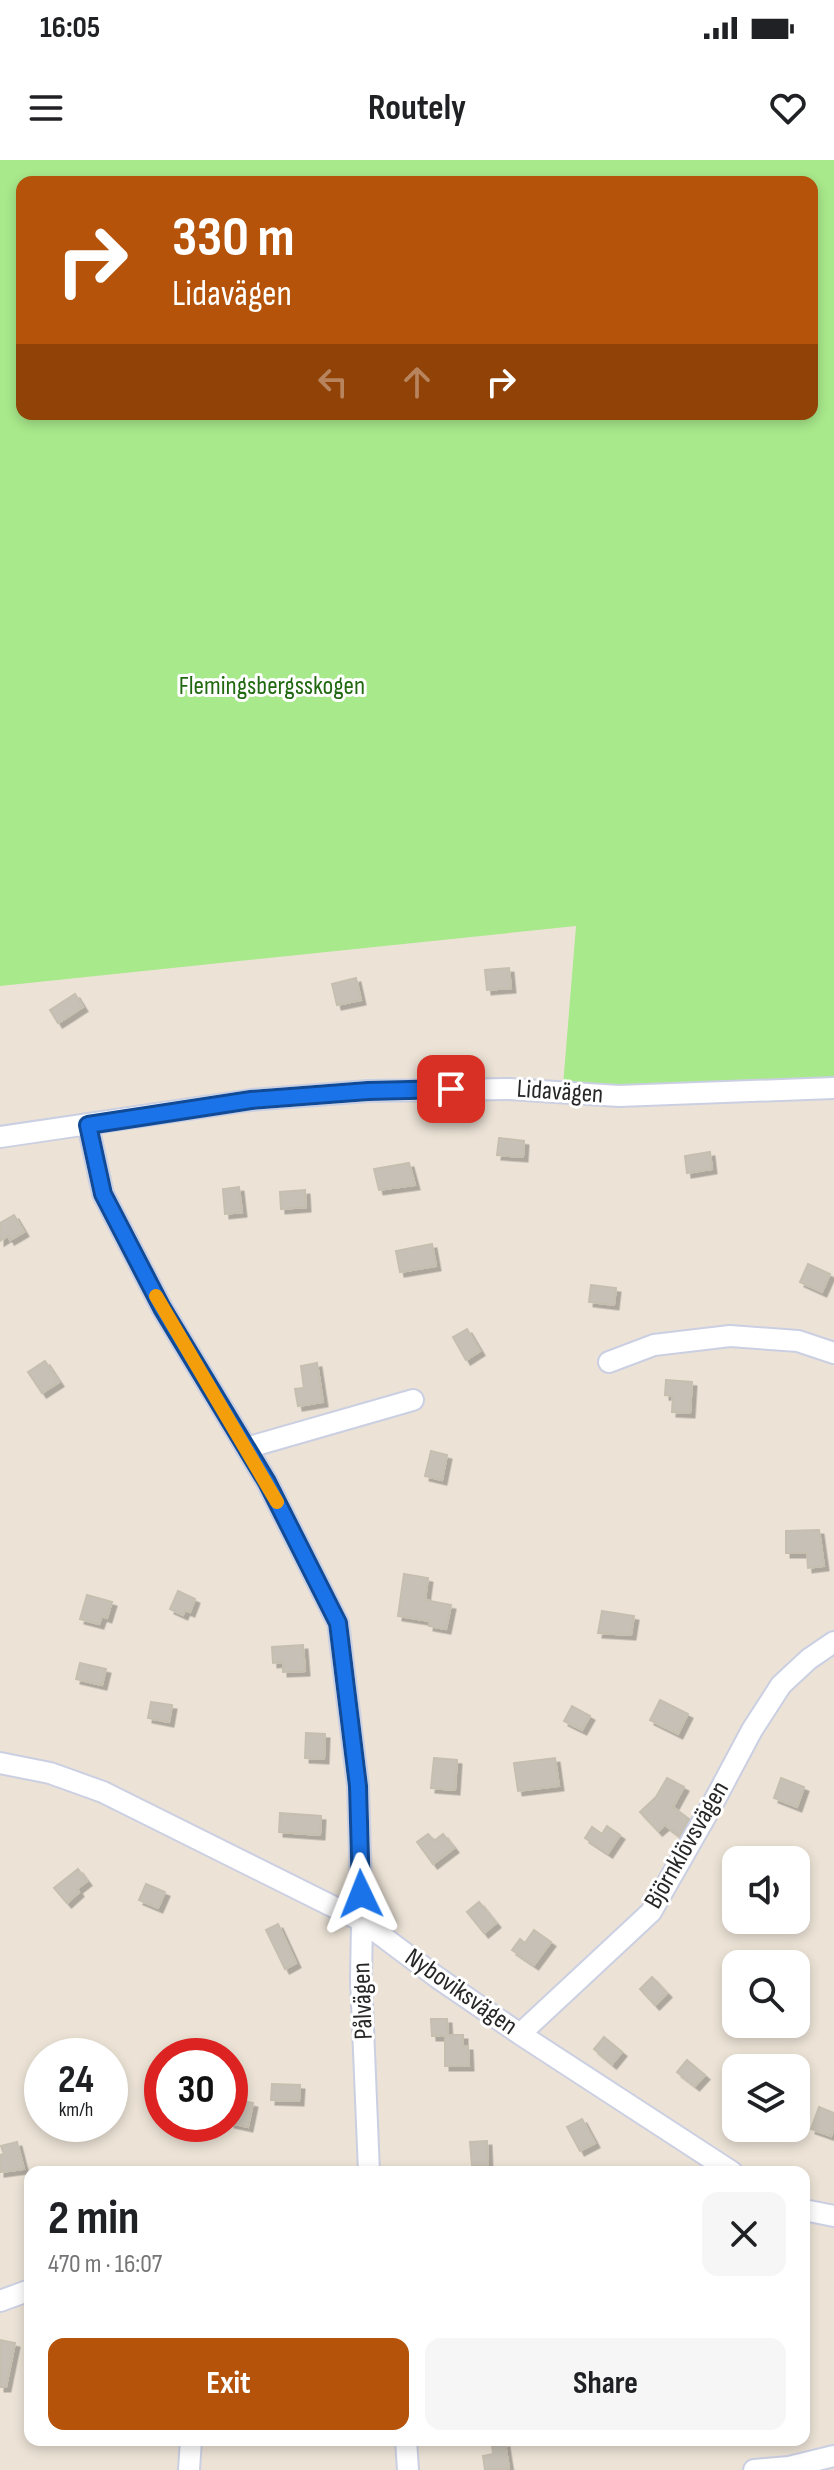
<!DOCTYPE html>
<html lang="en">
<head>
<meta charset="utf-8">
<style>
	:root { --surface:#fff; --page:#f6f6f6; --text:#202124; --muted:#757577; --accent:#b45309 }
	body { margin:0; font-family:"Sofia Sans Condensed",sans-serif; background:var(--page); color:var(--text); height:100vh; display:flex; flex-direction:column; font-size:30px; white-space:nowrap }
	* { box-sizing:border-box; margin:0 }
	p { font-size:26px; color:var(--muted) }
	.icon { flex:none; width:44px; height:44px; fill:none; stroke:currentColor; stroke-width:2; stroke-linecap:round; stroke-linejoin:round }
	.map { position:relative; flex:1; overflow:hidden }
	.details { position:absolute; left:24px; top:2006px; width:786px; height:280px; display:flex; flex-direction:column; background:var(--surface); border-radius:16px; box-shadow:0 4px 12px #0003 }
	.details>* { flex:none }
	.top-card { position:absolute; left:16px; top:16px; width:802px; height:244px; border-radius:16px; box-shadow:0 4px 12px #0003; background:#b45309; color:#fff; overflow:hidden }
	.buttons { position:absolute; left:722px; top:1686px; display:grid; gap:16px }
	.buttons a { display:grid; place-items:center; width:88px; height:88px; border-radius:16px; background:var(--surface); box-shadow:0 4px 12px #0003; font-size:40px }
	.speed { position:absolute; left:24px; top:1878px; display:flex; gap:16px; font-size:40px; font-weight:700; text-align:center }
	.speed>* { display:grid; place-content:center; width:104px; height:104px; border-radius:50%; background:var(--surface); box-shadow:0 4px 12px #0003; line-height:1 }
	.speed small { font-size:20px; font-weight:400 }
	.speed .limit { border:12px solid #d22; background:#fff; color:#111 }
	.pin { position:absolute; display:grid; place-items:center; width:68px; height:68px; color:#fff; margin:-34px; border-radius:16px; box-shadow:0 4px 12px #0006 }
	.me { position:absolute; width:88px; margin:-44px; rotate:358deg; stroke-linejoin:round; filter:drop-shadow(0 0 6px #0008) }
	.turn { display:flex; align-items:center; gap:28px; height:168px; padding:0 24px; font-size:36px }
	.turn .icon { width:104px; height:104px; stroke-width:2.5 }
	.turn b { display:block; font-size:56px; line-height:68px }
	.lanes { display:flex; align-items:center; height:76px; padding:0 24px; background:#0003; justify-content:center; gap:40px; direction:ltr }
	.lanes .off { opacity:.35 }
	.round { display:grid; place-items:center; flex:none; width:84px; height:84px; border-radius:16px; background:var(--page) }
	.summary { display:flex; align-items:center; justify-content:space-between; height:136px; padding:0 24px }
	h1 { font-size:48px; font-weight:700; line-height:60px }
	.button { display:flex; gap:16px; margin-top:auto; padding:16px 24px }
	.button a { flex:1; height:92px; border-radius:16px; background:var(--accent); color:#fff; font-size:32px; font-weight:700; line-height:92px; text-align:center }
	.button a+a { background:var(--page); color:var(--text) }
	.status { display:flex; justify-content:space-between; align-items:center; height:56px; padding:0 40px; background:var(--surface); direction:ltr }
	.status svg { height:22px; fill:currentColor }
	header { display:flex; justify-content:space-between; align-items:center; height:104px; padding:0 24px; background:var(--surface); font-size:36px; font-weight:700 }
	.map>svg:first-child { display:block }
	.green { fill:#a8e98b; fill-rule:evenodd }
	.building { fill:#c6c0b6; stroke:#c6bfb0; stroke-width:2; filter:url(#shadow) }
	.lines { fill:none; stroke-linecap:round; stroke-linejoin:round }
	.street-casing { stroke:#cbcfe2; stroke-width:24 }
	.street { stroke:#fff; stroke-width:20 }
	.route-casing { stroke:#114b97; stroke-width:20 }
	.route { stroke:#1a73e8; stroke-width:14 }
	.slow { stroke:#f59e0b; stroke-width:14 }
	.labels { text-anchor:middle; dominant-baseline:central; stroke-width:6; stroke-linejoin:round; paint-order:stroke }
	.park-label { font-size:26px; fill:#216911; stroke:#fff }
	.street-label { font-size:26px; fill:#272727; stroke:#fff }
</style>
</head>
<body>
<div class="status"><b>16:05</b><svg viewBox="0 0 49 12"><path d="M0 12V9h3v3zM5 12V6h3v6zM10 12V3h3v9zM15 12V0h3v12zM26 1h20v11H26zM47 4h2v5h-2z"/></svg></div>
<header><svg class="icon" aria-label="menu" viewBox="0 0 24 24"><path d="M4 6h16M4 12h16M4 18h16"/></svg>Routely<svg class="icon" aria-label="heart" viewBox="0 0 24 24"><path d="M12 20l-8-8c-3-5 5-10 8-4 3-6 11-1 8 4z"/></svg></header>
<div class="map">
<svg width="834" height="2310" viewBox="0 0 834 2310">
	<defs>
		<filter id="shadow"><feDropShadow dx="4.5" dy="4.5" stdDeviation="0" flood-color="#0004"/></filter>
	</defs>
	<rect width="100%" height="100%" fill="#ece3d6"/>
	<!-- green -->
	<path class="green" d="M0 0H834V918L675 923 674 933 563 926 576 766 0 826ZM22 22H812V254H22Z"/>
	<!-- building -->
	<path class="building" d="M509 808 511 828 487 830 485 810Z
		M356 818 361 840 337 845 332 824Z
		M75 834 83 847 58 863 50 850Z
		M499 978 524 981 523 997 497 995Z
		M710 992 712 1009 687 1013 685 996Z
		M409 1003 415 1025 379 1030 374 1009Z
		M239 1027 242 1052 225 1054 223 1029Z
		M305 1030 306 1047 281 1049 280 1032Z
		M14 1055 24 1072 10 1080 8 1076 0 1081V1063Z
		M432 1084 436 1106 400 1112 396 1091Z
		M808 1104 830 1114 822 1132 800 1122Z
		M591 1125 616 1128 614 1145 589 1142Z
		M467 1169 480 1191 466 1200 453 1177Z
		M45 1201 59 1222 42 1233 28 1212Z
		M317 1203 323 1242 298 1246 295 1229 304 1228 301 1206Z
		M666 1220 692 1222 690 1253 672 1252 673 1236 665 1235Z
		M431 1291 447 1295 442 1320 425 1316Z
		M819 1370 824 1406 808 1408 807 1393H786V1371Z
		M404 1414 428 1418 425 1440 451 1445 446 1469 429 1466 430 1461 398 1456Z
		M178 1431 195 1439 190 1452 185 1450 183 1455 170 1449Z
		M87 1435 112 1442 107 1458 102 1456 99 1464 80 1459Z
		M602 1451 634 1456 631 1475 598 1473Z
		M303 1485 305 1511 283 1512V1502L273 1503 272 1487Z
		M80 1503 106 1509 102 1525 76 1519Z
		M660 1540 688 1554 678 1574 650 1560Z
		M151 1542 172 1545 169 1562 148 1558Z
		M572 1546 590 1556 582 1570 564 1561Z
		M306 1573 325 1574 324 1599 305 1598Z
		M434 1598 457 1600 455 1630 431 1628Z
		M555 1598 559 1626 518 1631 514 1603Z
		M667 1618 684 1627 673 1647 689 1659 680 1676 665 1665 658 1671 640 1652 656 1637Z
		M781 1618 804 1627 797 1647 774 1638Z
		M280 1653 321 1656 320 1675 279 1672Z
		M607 1666 620 1675 608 1693 585 1678 592 1667 602 1674Z
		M428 1674 434 1681 443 1674 454 1688 433 1704 417 1682Z
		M78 1709 87 1721 77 1729 79 1732 67 1743 54 1728Z
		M146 1724 165 1732 158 1748 139 1740Z
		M479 1742 496 1763 484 1773 467 1752Z
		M278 1764 296 1803 285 1809 266 1770Z
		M534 1770 551 1782 534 1805 512 1790 520 1779 525 1783Z
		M652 1817 667 1833 655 1845 640 1829Z
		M431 1859H447L448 1875H463V1886H468L469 1906H445V1876H432Z
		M604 1877 622 1892 612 1904 594 1889Z
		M687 1900 705 1915 695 1926 677 1912Z
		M272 1924 300 1925 299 1941 271 1940Z
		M232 1939 253 1943 248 1967 230 1963Z
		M819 1947 834 1953V1969L831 1976 811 1969Z
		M582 1959 595 1983 580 1991 567 1967Z
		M487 1981 488 2005 472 2006 470 1982Z
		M17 1982 24 2009 0 2012V1995L4 1994 1 1986Z
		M0 2180 15 2183 6 2227H0Z
		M505 2283 509 2308 485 2310 483 2296 493 2294 492 2285Z"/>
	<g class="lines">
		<!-- street casing -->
		<g class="street-casing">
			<path id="street" d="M88 965 103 1034 162 1148 267 1322 338 1463 358 1626 362 1761 361 1819 369 2012
				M0 977 251 940 368 931 509 929 619 936 834 928
				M609 1202 654 1185 730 1176 798 1181 834 1193
				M246 1288 413 1240
				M0 1603 50 1613 103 1632 362 1761 438 1818 520 1874 732 2012
				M520 1874 651 1752 712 1645 752 1570 781 1525 809 1499 834 1482
				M804 2050 834 2056
				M0 2141 30 2130
				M406 2280 408 2310
				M189 2310 191 2280
				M754 2310 789 2307 834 2296"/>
		</g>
		<!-- street -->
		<use href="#street" class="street"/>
	</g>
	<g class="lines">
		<!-- route casing -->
		<g class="route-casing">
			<path id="route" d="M361 1734 358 1626 338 1463 267 1322 162 1148 103 1034 88 965 251 940 368 931 451 929"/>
		</g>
		<!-- route -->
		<use href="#route" class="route"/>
		<!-- slow -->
		<path class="slow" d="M156 1136 277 1342"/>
	</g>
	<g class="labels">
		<!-- park labels -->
		<g class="park-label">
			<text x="272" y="526">Flemingsbergsskogen</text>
		</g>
		<!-- street labels -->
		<g class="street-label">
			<text transform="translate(560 932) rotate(4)">Lidavägen</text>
			<text transform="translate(687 1685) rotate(-60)">Björnklövsvägen</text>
			<text transform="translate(461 1832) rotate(35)">Nyboviksvägen</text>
			<text transform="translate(363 1841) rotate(-92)">Pålvägen</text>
		</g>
	</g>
</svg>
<div class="buttons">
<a><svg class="icon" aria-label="sound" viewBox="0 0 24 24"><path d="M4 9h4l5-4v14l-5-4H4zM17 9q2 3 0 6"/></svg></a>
<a><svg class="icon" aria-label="search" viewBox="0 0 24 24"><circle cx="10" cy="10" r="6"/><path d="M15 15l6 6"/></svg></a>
<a><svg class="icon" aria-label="layers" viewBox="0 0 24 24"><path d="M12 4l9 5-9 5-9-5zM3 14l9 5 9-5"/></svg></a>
</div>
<div class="speed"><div>24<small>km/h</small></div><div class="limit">30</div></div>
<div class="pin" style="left:451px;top:929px;background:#d93025"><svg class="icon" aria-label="arrive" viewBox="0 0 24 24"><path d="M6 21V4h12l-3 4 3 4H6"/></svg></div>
<svg class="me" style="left:361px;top:1734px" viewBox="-20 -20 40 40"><path d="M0-17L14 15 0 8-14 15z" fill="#1a73e8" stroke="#fff" stroke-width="4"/></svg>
<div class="top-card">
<div class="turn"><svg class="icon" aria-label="right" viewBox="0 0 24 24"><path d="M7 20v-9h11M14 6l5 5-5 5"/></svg><div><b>330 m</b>Lidavägen</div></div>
<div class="lanes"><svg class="icon off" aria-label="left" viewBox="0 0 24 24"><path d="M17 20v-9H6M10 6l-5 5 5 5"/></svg><svg class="icon off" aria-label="ahead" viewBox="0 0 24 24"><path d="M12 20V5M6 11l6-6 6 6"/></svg><svg class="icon" aria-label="right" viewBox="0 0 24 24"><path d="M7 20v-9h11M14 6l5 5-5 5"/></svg></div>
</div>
<section class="details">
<div class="summary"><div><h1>2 min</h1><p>470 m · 16:07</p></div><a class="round"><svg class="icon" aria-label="close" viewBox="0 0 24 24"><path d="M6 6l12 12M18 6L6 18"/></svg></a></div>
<div class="button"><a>Exit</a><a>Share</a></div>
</section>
</div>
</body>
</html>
